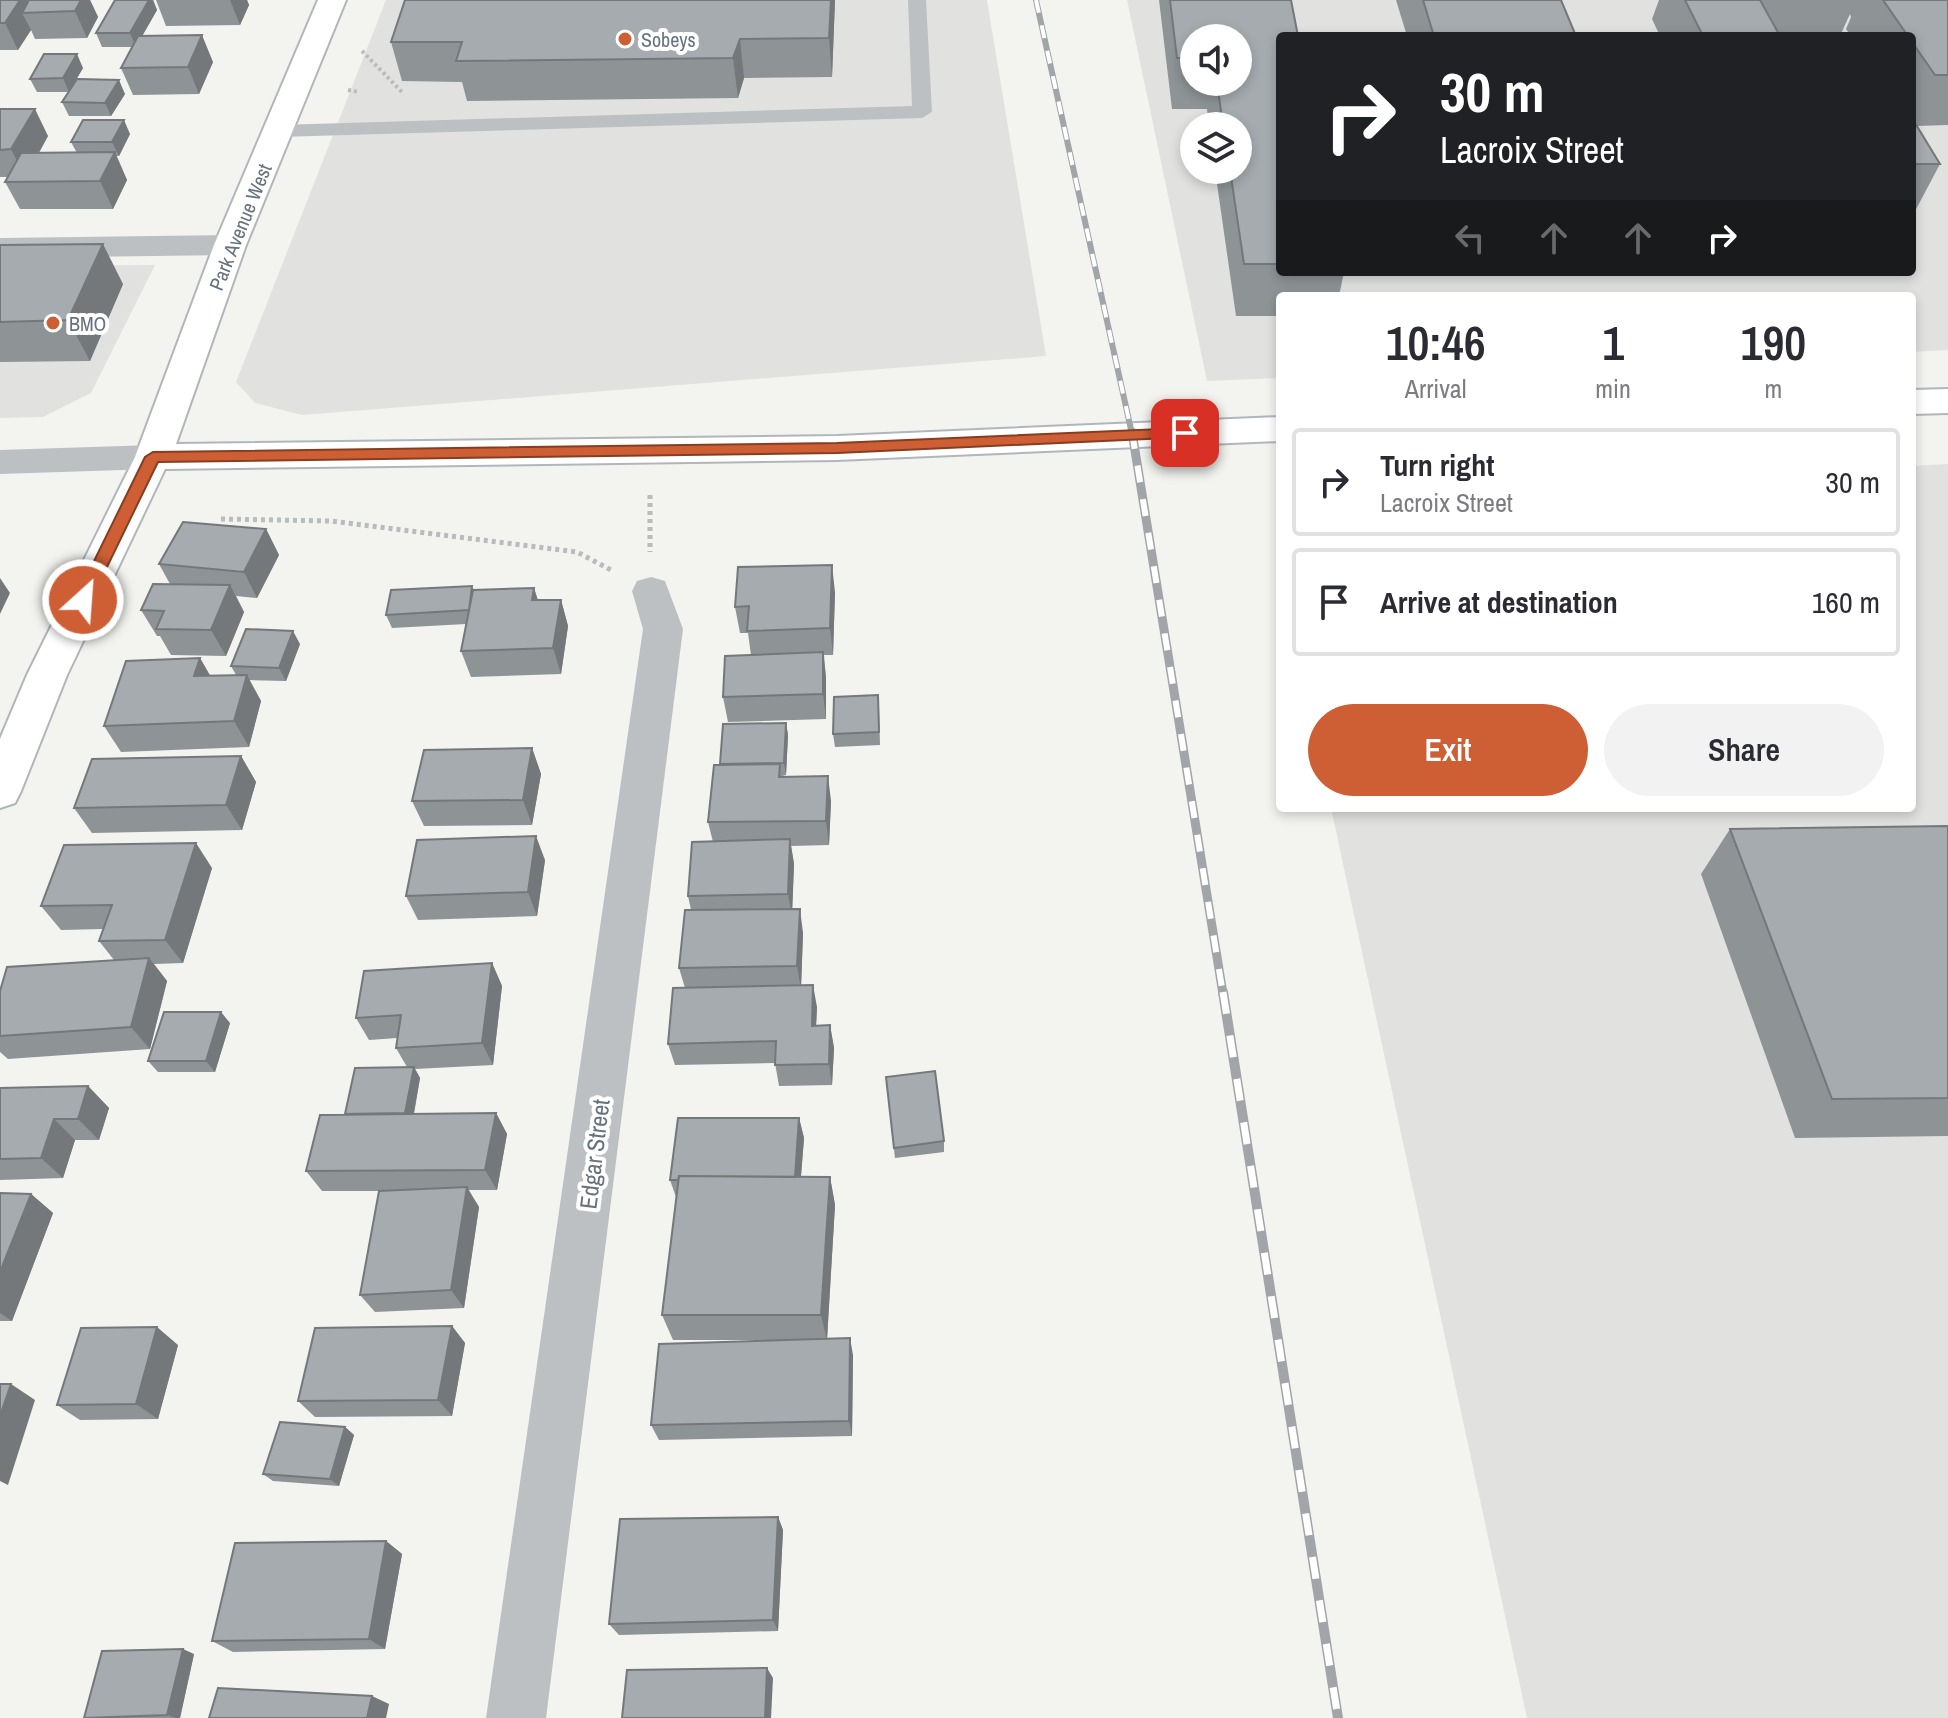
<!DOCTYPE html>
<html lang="en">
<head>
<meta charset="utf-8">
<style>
	:root { --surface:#fff; --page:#f2f2f3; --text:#2b2b33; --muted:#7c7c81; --line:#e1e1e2; --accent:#ce5f35 }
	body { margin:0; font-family:"Archivo Narrow",sans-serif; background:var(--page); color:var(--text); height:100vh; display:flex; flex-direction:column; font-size:30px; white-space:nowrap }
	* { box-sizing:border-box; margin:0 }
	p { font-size:26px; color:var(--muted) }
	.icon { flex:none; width:44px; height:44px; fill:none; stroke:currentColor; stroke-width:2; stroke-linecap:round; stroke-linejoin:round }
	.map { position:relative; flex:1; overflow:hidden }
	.drawer { position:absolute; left:1276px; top:292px; width:640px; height:520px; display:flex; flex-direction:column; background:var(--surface); border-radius:8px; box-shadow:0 4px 12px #0003 }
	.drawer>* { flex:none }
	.hud { position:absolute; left:1276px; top:32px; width:640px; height:244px; border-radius:8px; box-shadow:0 4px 12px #0003; background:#202124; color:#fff; overflow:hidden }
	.buttons { position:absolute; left:1180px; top:24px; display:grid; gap:16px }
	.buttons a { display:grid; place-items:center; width:72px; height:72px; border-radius:50%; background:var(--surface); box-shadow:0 4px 12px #0003; font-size:40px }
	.pin { position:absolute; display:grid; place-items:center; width:68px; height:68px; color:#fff; margin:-34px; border-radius:16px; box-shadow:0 4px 12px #0006 }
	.me { position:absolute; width:88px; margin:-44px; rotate:26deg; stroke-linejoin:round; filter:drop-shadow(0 0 6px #0008) }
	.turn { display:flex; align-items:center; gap:28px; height:168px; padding:0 32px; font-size:36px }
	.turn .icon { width:104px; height:104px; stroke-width:2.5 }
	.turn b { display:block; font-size:56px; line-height:68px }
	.lanes { display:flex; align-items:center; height:76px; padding:0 32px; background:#0003; justify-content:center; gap:40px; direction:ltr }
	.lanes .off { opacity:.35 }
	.eta { display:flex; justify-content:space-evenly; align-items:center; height:136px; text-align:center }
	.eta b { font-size:48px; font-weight:600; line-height:56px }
	.primary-button { display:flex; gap:16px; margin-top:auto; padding:16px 32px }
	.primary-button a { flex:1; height:92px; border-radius:48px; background:var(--accent); color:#fff; font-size:32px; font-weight:600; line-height:92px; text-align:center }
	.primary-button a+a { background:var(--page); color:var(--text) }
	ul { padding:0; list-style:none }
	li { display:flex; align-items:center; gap:24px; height:108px; margin:0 16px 12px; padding:0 16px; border:4px solid var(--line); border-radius:8px }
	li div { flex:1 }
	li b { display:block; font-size:30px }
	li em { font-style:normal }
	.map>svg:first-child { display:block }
	.built { fill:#e1e2e0; fill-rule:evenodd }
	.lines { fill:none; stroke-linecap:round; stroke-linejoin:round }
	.secondary-casing { stroke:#b2b6ba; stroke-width:4 }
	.path-far1 { stroke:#b9bbbd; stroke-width:4; stroke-dasharray:3 3; stroke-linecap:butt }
	.path { stroke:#b9bbbd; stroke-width:5; stroke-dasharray:4 4; stroke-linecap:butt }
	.service { fill:#bdc0c3; fill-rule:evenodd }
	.minor { fill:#bdc0c3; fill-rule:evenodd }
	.tertiary { fill:#bdc0c3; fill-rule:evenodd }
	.secondary { fill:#fff; fill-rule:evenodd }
	.rail-far2-casing { stroke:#a1a5aa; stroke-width:6 }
	.rail-far1-casing { stroke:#a1a5aa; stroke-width:9 }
	.rail-casing { stroke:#a1a5aa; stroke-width:10 }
	.rail-far2 { stroke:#fff; stroke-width:4; stroke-dasharray:13; stroke-linecap:butt }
	.rail-far1 { stroke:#fff; stroke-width:6; stroke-dasharray:17; stroke-linecap:butt }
	.rail { stroke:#fff; stroke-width:7; stroke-dasharray:22; stroke-linecap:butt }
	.wall { fill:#8e9396; fill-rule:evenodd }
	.shaded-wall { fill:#74787a }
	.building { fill:#a5abaf; stroke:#74787a; stroke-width:2 }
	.route { fill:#ce5f35; stroke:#863e22; stroke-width:2 }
	.poi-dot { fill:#ce5f35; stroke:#fff; stroke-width:3 }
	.labels { text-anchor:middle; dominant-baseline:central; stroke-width:8; stroke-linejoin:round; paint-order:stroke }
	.far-poi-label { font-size:20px; fill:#66727d; stroke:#fff; text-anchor:start }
	.far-street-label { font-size:20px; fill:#66727d; stroke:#fff }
	.street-label { font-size:24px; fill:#66727d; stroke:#fff }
</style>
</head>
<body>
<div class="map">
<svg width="1948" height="1718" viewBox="0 0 1948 1718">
	<rect width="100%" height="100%" fill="#f3f3f0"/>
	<!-- built -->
	<path class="built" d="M386 0H987L1046 356 302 415 255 403 236 382Z
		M1127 0H1948V350L1912 352V296H1280V378L1207 381ZM1280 36H1912V272H1280ZM1194 38H1238V82H1194ZM1194 126H1238V170H1194Z
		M155 265 91 393 43 417 0 418V266Z
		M1948 464V1718H1527L1331 808H1912V466Z"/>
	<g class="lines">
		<!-- secondary casing -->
		<g class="secondary-casing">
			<path id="secondary" d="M318 0H346L246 245 176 444 837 436 1280 417V441L837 460 165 469 67 675 21 791 15 803 0 808V739L27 675 135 457 214 245Z
				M1948 389V413L1912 414V390Z"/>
		</g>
		<!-- path-far1 -->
		<path class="path-far1" d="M362 51 404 94
			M348 90 359 92"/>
		<!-- path -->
		<path class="path" d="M650 495V552
			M221 519 331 521 577 552 613 571"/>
		<!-- service -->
		<path class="service" d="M908 0H926L932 112 922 118 279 137 269 131 279 125 912 106Z"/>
		<!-- minor -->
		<path class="minor" d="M230 235 241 238 246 245 241 252 230 255 0 258V238Z
			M651 577 665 581 683 629 546 1718H486L643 629 632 591 637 581Z"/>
		<!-- tertiary -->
		<path class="tertiary" d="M153 445 166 448 171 457 166 466 153 469 0 474V450Z"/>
		<!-- secondary -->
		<use href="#secondary" class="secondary"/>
		<!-- rail-far2 casing -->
		<g class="rail-far2-casing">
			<path id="rail-far2" d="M1036 0 1132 434"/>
		</g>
		<!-- rail-far1 casing -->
		<g class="rail-far1-casing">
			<path id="rail-far1" d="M1132 432 1223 994"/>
		</g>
		<!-- rail casing -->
		<g class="rail-casing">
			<path id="rail" d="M1223 992 1338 1718"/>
		</g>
		<!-- rail-far2 -->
		<use href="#rail-far2" class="rail-far2"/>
		<!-- rail-far1 -->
		<use href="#rail-far1" class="rail-far1"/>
		<!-- rail -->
		<use href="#rail" class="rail"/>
	</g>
	<!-- wall -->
	<path class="wall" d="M0 0H90L98 17 87 38 35 39 31 30 18 50H0Z
		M115 0H153L157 10 142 36 213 62 199 94 133 95 121 68 132 47H102L96 33Z
		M156 0H247L249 5 240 25 166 26Z
		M835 0 832 77 744 78 738 98 467 101 462 82 402 81 391 42Z
		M1159 0H1291L1280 36V272H1344L1339 296H1280V316H1236L1215 170H1238V126H1209L1207 109H1172ZM1194 38 1238 82H1194Z
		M1396 0H1561L1576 36H1407Z
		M1659 0H1948V125L1917 126 1940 164 1913 215 1912 36H1851L1846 29 1851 17 1850 14 1840 36H1660L1652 19Z
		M83 68 75 81 125 94 111 116H69L62 102 68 92H37L30 79Z
		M0 109 48 136 39 153H77L71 142 130 134 119 156H116L127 180 113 209H20L5 182 8 177H0Z
		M0 245 123 284 90 361 0 362Z
		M266 529 279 555 257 598 236 596 244 612 226 656 171 655 160 636H157L141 610 170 584 159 564Z
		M472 586 474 590 534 588 538 600H561L568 626 561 674 471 677 461 651 466 624 392 628 386 615Z
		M835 592 833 655H824L826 678V719L728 722 723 697 751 655 748 633H740L735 607Z
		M300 644 286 681 249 680 261 701 249 747 121 752 104 726 200 658 210 676 236 675 231 666Z
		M879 708 880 745 835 747 833 734Z
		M786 723 788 735 786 775 782 776V777L831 801 829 845 791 846 794 864 792 910 803 933 801 985 817 1007 816 1026 830 1025 834 1048 832 1085 779 1086 775 1063 675 1065 668 1044 685 988 679 968 691 910 688 896 713 842 708 822 720 765Z
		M532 748 541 774 532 825 424 826 412 801Z
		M241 756 256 782 242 830 92 833 74 808Z
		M1948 826V1136L1795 1138 1701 874 1730 829Z
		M545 860 537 916 418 920 406 896Z
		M212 868 183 963 154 964 167 981 150 1049 8 1059 0 1052V1036L114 960 99 941 103 929 61 930 41 906Z
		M492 963 502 986 493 1065 415 1069 420 1078 414 1114 496 1113 507 1134 497 1190H468L479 1207 464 1308 375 1312 360 1295 387 1191H322L306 1171 407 1067 396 1048 397 1038 369 1040 356 1018Z
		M230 1023 215 1072H158L148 1061Z
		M886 1077 944 1141V1152L895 1158Z
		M88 1086 109 1108 99 1140H75L63 1178 0 1180V1088Z
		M799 1118 804 1138 801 1177H830L835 1205 827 1339 853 1355 852 1436 659 1440 651 1425 790 1340H673L662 1315 676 1197 670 1180Z
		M0 1193 31 1194 53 1213 12 1321H0Z
		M452 1326 465 1343 452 1416 315 1417 298 1401Z
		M178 1345 158 1419 80 1420 57 1405Z
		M345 1427 354 1435 339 1486 273 1481 263 1474Z
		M778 1517 783 1530 778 1631 619 1635 609 1624Z
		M386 1541 402 1554 385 1649 233 1652 212 1641Z
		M194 1654 180 1718H86Z"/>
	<!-- shaded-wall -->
	<path class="shaded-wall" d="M20 0H40L22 13 31 30 18 50 5 23Z
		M81 0H90L98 17 87 38 75 11Z
		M149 0H153L157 10 136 47 130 33Z
		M230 0H247L249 5 240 25Z
		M831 0H835L832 77 829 38Z
		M202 35 213 62 199 94 188 67Z
		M740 39 744 78 738 98 733 58Z
		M77 54 83 68 69 92 63 78Z
		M119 80 125 94 111 116 105 103Z
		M35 109 48 136 25 177 11 149Z
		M124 120 130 134 119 156 112 142Z
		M115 152 127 180 113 209 100 181Z
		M103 244 123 284 90 361 68 320Z
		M266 529 279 555 257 598 244 572Z
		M832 565 835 592 833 655 830 628Z
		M0 578 10 593 0 614Z
		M230 585 244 612 226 656 211 630Z
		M534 588 542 615 532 600Z
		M561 600 568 626 561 674 553 648Z
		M293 631 300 644 286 681 279 668Z
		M823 652 826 678V719L823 694Z
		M200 658 215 684 194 676Z
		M247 675 261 701 249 747 234 721Z
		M786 723 788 735 786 775 784 763Z
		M532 748 541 774 532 825 523 800Z
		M241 756 256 782 242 830 226 805Z
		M828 776 831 801 829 845 826 821Z
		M536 836 545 860 537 916 528 892Z
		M790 839 794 864 792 917 788 894Z
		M196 843 212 868 183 963 165 940Z
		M800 909 803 933 801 989 797 966Z
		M149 958 167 981 150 1049 131 1027Z
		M492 963 502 986 493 1065 482 1043Z
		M813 985 817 1007 815 1048 812 1026Z
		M221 1012 230 1023 215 1072 206 1061Z
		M830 1025 834 1048 832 1085 829 1064Z
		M414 1067 420 1078 412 1123 405 1113Z
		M88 1086 109 1108 99 1140 78 1119Z
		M496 1113 507 1134 497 1190 485 1170Z
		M799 1118 804 1138 799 1199 795 1180Z
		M54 1119 75 1140 63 1178 41 1158Z
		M830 1177 835 1205 827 1340 821 1315Z
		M467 1187 479 1207 464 1308 451 1290Z
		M31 1194 53 1213 12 1321 0 1313V1272Z
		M452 1326 465 1343 452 1416 438 1400Z
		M157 1327 178 1345 158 1419 136 1404Z
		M850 1338 853 1355 852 1436 849 1421Z
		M11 1384 35 1400 8 1485 0 1481V1416Z
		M345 1427 354 1435 339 1486 330 1479Z
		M778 1517 783 1530 778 1631 773 1620Z
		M386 1541 402 1554 385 1649 369 1639Z
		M183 1649 194 1654 180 1718H176L167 1715Z
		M767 1668 773 1678 771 1718H765Z
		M372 1696 389 1704 386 1718H367Z"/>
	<!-- building -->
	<path class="building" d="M0 0H20L5 23H0Z
		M29 0H81L75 11 22 13Z
		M115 0H149L130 33H96Z
		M405 0H831L829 38 740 39 733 58 456 61 462 42H391Z
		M1170 0H1291L1298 36H1280V264H1244L1230 170H1238V126H1223L1217 82H1238V38H1194V58H1177Z
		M1423 0H1561L1576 36H1434Z
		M1685 0H1760L1780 36H1703Z
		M1883 0H1948V75H1935L1912 42V36H1908Z
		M202 35 188 67 121 68 138 36Z
		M44 54H77L63 78 30 79Z
		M77 79 119 80 105 103 62 102Z
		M0 109H35L11 149 0 150Z
		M1912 118 1940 164H1912Z
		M83 120H124L112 142H71Z
		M115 152 100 181 5 182 21 153Z
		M103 244 68 320 0 322V245Z
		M183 522 266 529 244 572 159 564Z
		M832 565 830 628 747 631 749 606 735 607 738 567Z
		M153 584 230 585 211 630 156 629 164 611 141 610Z
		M472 586 469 610 386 615 391 590Z
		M534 588 532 600H561L553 648 461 651 473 590Z
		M246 629 293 631 279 668 231 666Z
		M823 652V694L723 697 725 656Z
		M200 658 194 676 247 675 234 721 104 726 126 661Z
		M878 695 879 732 833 734 834 697Z
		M786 723 784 763 720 764 723 724Z
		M532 748 523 800 412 801 424 750Z
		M241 756 226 805 74 808 92 759Z
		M780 764 779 777 828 776 826 821 708 822 714 765Z
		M1948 826V1098L1832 1099 1730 829Z
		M536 836 528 892 406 896 417 840Z
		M790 839 788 894 688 896 692 842Z
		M196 843 165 940 99 941 112 905 41 906 64 845Z
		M800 909 797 966 679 968 685 910Z
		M149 958 131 1027 0 1036V991L7 967Z
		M492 963 482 1043 396 1048 401 1015 356 1018 364 971Z
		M813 985 812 1026 830 1025 829 1064 775 1065 776 1041 668 1044 673 988Z
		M164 1012H221L206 1061H148Z
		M414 1067 405 1113 345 1114 355 1068Z
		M935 1071 944 1141 894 1148 886 1077Z
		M88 1086 78 1119H54L41 1158 0 1159V1088Z
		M496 1113 485 1170 306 1171 320 1115Z
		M678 1118H799L795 1177 679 1176 678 1180H670Z
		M679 1176 830 1177 821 1315H662Z
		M467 1187 451 1290 360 1295 379 1191Z
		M0 1193 31 1194 0 1272Z
		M452 1326 438 1400 298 1401 315 1328Z
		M157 1327 136 1404 57 1405 81 1328Z
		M850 1338 849 1421 651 1425 659 1344Z
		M0 1384H11L0 1416Z
		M280 1422 345 1427 330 1479 263 1474Z
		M778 1517 773 1620 609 1624 620 1519Z
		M386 1541 369 1639 212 1641 235 1543Z
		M183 1649 167 1715 84 1718 102 1651Z
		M767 1668 765 1718H622L627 1670Z
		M218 1688 372 1696 367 1718H209Z"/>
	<!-- route -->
	<path class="route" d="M1185 428 1190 430V437L837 453 158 462 89 604H78L75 600 145 457 153 452 837 443Z"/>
	<!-- markers -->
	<g class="poi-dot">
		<circle cx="625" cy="39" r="8"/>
		<circle cx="53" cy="323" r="8"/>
	</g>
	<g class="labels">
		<!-- far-poi labels -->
		<g class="far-poi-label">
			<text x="641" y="39">Sobeys</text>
			<text x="69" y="323">BMO</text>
		</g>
		<!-- far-street labels -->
		<g class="far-street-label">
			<text transform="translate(240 227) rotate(-68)">Park Avenue West</text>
		</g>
		<!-- street labels -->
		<g class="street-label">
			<text transform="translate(594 1154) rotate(-83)">Edgar Street</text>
		</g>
	</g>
</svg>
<div class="buttons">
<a><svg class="icon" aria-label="sound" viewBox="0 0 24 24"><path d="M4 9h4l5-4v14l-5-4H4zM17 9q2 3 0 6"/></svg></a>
<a><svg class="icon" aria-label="layers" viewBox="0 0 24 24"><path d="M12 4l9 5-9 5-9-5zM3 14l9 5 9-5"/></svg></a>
</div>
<div class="pin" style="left:1185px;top:433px;background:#d93025"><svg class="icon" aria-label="arrive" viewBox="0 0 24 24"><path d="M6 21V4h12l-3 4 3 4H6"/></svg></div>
<svg class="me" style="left:83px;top:600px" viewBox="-20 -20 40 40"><circle r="17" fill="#ce5f35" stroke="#fff" stroke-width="3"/><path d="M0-11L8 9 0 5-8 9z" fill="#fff"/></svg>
<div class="hud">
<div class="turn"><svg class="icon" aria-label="right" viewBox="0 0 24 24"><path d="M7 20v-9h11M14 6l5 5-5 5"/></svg><div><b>30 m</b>Lacroix Street</div></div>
<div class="lanes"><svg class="icon off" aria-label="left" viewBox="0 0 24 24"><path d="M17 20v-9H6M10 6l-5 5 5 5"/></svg><svg class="icon off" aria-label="ahead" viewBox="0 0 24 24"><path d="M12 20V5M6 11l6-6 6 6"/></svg><svg class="icon off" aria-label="ahead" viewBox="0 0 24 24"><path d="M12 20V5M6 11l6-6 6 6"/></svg><svg class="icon" aria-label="right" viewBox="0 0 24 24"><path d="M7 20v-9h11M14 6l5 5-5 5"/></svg></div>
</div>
<section class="drawer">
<div class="eta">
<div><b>10:46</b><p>Arrival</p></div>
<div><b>1</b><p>min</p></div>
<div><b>190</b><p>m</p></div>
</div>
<ul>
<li><svg class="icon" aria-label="right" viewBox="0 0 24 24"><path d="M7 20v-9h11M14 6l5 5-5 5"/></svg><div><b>Turn right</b><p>Lacroix Street</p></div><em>30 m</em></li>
<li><svg class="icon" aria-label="arrive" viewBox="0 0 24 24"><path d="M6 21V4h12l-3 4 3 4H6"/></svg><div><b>Arrive at destination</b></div><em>160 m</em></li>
</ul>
<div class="primary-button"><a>Exit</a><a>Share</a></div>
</section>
</div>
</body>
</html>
